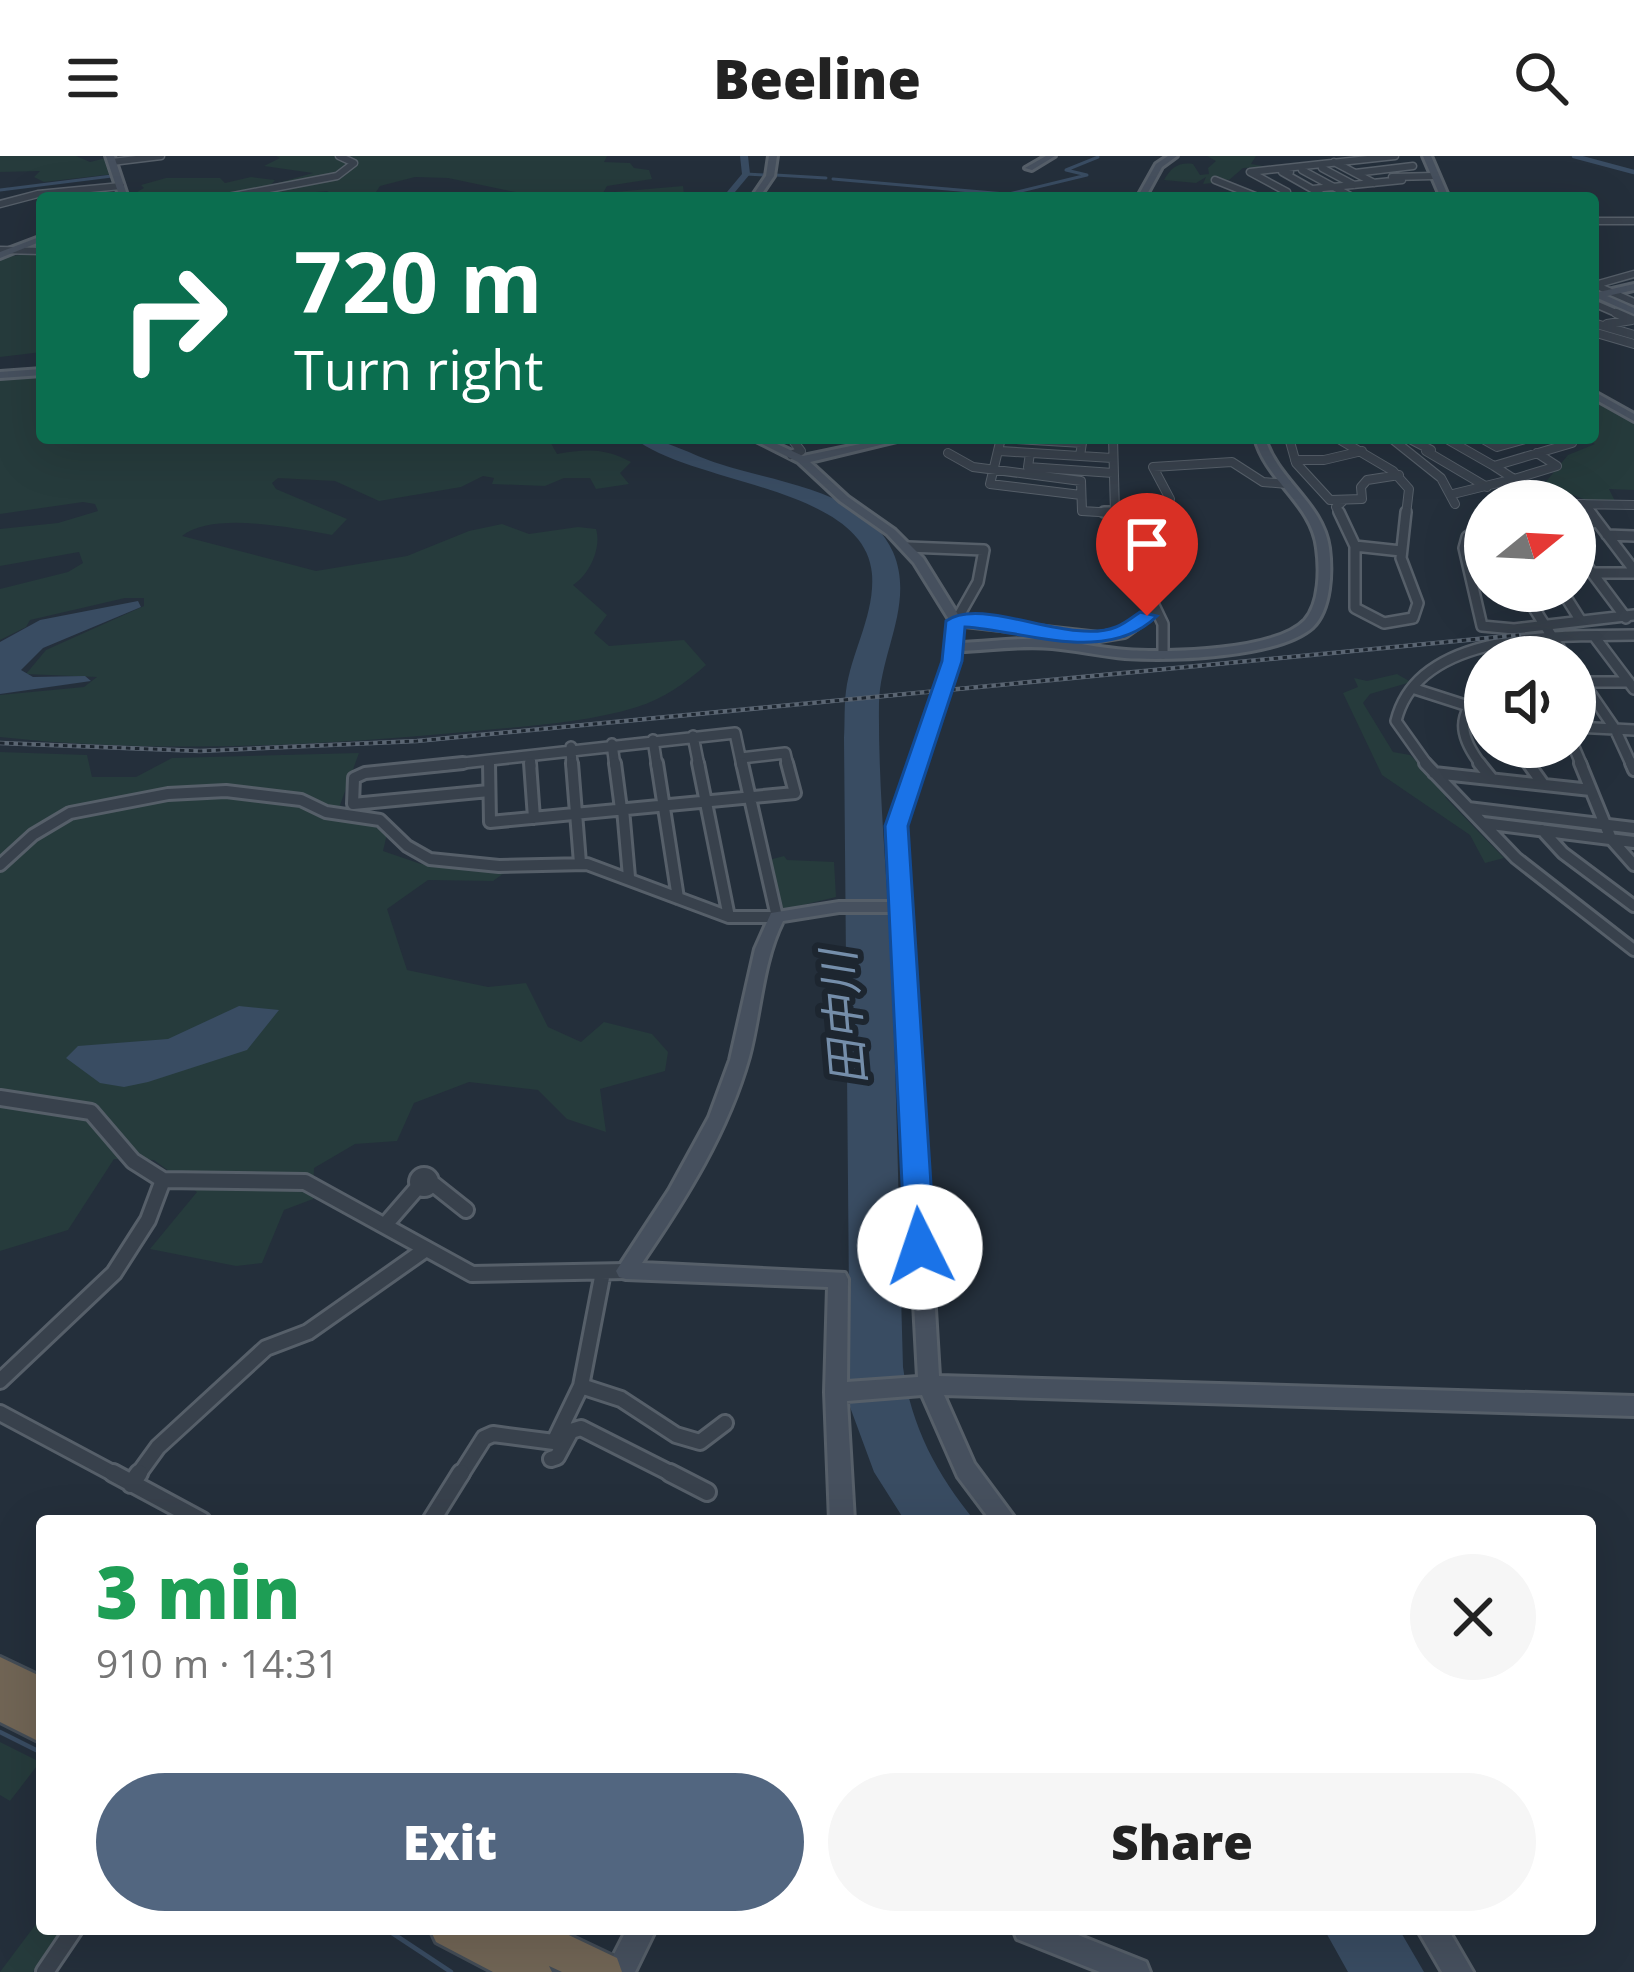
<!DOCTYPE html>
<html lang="en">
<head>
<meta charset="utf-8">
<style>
	:root { --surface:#fff; --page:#f6f6f6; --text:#222; --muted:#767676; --accent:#526680 }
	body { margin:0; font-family:"Open Sans","Noto Sans JP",sans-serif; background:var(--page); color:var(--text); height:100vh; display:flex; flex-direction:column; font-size:45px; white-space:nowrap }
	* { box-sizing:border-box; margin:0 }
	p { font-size:39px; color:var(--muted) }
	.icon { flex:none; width:66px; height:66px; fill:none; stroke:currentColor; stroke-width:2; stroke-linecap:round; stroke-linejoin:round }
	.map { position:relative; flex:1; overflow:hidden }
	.side { position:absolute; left:36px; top:1359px; width:1560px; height:420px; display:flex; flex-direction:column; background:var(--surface); border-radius:12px; box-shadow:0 12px 48px #0002 }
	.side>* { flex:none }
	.guide { position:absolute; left:36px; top:36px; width:1563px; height:252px; border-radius:12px; box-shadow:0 12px 48px #0002; background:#0b6e4f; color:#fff; overflow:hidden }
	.needle { width:78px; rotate:72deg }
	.fabs { position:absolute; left:1464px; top:324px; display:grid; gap:24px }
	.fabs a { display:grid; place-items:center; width:132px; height:132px; border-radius:50%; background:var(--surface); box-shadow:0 12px 48px #0002; font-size:60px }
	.pin { position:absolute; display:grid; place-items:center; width:102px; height:102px; color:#fff; margin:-123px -51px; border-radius:50% 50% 50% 0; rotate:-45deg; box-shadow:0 0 12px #0007 }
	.pin .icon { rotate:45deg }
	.me { position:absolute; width:132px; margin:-66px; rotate:356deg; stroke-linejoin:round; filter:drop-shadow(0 0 9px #0008) }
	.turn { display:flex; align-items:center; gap:42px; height:252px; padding:0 60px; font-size:54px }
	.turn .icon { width:156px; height:156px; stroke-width:2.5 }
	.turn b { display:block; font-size:84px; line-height:102px }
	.round { display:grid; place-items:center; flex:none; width:126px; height:126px; border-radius:63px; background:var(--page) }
	.headline { display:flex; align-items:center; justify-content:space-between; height:204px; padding:0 60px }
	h1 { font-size:72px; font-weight:800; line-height:90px; color:#1e9e55 }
	.button { display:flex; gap:24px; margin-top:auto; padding:24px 60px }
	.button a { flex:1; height:138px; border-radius:72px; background:var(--accent); color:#fff; font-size:48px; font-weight:800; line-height:138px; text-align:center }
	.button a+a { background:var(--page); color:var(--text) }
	header { display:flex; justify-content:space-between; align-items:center; height:156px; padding:0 60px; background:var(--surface); font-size:54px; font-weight:800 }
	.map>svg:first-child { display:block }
	.green { fill:#263b3c }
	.water { fill:#394c62 }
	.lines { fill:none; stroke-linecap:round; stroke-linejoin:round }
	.stream-far1 { stroke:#394c62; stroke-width:3 }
	.stream { stroke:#394c62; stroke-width:4.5 }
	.canal { stroke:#394c62; stroke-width:4.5 }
	.river { fill:#394c62; fill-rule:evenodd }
	.street-far5-casing { stroke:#565f69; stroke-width:9 }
	.street-far4-casing { stroke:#565f69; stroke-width:10 }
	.street-far3-casing { stroke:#565f69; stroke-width:14 }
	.street-far2-casing { stroke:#565f69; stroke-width:16 }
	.street-far1-casing { stroke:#565f69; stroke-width:20 }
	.street-casing { stroke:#565f69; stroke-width:22 }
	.secondary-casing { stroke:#565f69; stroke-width:6 }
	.highway-casing { stroke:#434c56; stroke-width:6 }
	.street-far5 { stroke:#38414c; stroke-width:6 }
	.street-far4 { stroke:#38414c; stroke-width:8 }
	.street-far3 { stroke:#38414c; stroke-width:9 }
	.street-far2 { stroke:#38414c; stroke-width:10 }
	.street-far1 { stroke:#38414c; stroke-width:14 }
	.street { stroke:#38414c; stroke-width:16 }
	.secondary { fill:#46505e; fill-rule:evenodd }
	.highway { fill:#716555; fill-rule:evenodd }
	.rail-casing { stroke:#5a6572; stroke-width:4.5 }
	.rail { stroke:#1d2630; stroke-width:3; stroke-dasharray:4.5; stroke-linecap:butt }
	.route { fill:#1a73e8; stroke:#114b97; stroke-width:3 }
	.labels { text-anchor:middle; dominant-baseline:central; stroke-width:12; stroke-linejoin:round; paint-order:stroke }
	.water-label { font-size:45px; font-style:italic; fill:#758eaa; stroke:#1d2630 }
</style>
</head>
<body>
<header><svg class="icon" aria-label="menu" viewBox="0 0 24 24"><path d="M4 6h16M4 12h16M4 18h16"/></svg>Beeline<svg class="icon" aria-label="search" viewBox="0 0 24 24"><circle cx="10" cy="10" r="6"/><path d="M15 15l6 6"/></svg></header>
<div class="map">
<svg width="1634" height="1816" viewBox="0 0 1634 1816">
	<rect width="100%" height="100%" fill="#242f3b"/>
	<!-- green -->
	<path class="green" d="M0 0H76L90 6 106 2 113 18 44 26 34 21 40 15 0 16Z
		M276 0H607L604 6 630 7 634 12 649 14 652 23 607 30 603 37 683 30 684 38 711 39 544 42 448 22 415 21 380 30 376 36C404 45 429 28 455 42H319L333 39 327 35 272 40 262 34 168 42 175 36H137L144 32 141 29 166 22H220L225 27 251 21 275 24 271 29 313 17 264 10 280 2Z
		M1207 0H1256L1251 8 1268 11 1243 12 1229 24 1213 21 1223 26 1203 28 1206 21 1196 27 1164 24C1171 12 1178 6 1193 8L1200 19 1209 18 1208 12 1216 5Z
		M42 97V196L0 201V101Z
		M42 218V282H548L557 298C587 293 604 292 631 306L620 317 629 328 596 333 590 322H564L545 330 492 328 494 322 483 320 461 331 379 345 335 325 278 322 272 327 276 333 347 363 332 379C293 372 213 355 182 380L316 415 407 400 469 375 502 368 529 378 578 371 596 373C602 392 589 419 573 429L607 459 594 477 609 490 684 484 706 509C684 528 665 542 637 551 582 568 522 570 465 576 312 590 153 598 0 581V539L84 531 97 521 26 518 46 494 144 450V442H125L30 464 26 471 0 484V433L68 416 83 407 79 396 0 410V373L58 367 98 355 95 348 83 346 0 358V221Z
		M1593 240 1634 264V334L1609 333 1615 345H1589L1544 328 1568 299 1595 288 1586 282H1593Z
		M1397 518 1411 526 1370 538 1363 547 1393 596 1410 599 1451 638 1445 641 1504 702 1485 707 1470 679 1382 619 1343 537 1358 531 1354 522 1367 525Z
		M0 596 87 599 92 621H136L172 602 359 597 340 649 387 678 383 695 421 708 507 715 493 725 428 724 387 753 407 814 488 831 526 827 548 871 581 886 604 866 652 878 668 896 665 915 600 933 606 976 567 963 538 934 469 926 414 947 397 985 355 988 314 1012 313 1043 284 1054 262 1107 236 1110 150 1093 197 1036 154 1004 114 1003 68 1074 0 1095Z
		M784 700 787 704 834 706 836 741 782 754 769 704Z
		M0 1586 40 1606 10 1645 0 1639Z
		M42 1760V1773H62L33 1816H0Z"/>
	<!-- water -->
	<path class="water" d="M634 282C667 282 690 299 720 308 776 327 865 334 893 396 915 447 880 496 879 547 878 632 887 717 891 801 897 938 899 1074 903 1211 911 1270 937 1319 975 1365H905L874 1316 850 1251 844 582C845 567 844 550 846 535 851 496 875 459 872 418 865 330 692 329 634 282Z
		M138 445 141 451 43 492 21 514 33 521 85 520 91 525 0 538V486L40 464Z
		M239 850 279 854 247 894 148 926 124 931 100 927 66 902 78 890 168 883Z
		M1324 1773H1399L1424 1816H1348Z"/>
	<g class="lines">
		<!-- stream-far1 -->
		<path class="stream-far1" d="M746 18 766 19
			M775 19 826 22
			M833 23 1005 38
			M0 34 112 20
			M1009 38 1087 19 1066 14 1098 1"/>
		<!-- stream -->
		<path class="stream" d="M0 1576 42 1597
			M386 1773 451 1816"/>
		<!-- canal -->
		<path class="canal" d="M1574 0 1634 16"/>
		<!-- river -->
		<path class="river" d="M740 0H748L750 18 730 42H722L742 18Z"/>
		<!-- street-far5 casing -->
		<g class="street-far5-casing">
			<path id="street-far5" d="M112 6 161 0
				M1334 6 1374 27
				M1322 12 1354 29
				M1302 14 1354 42
				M1290 16H1282L1328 42
				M1355 17 1413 10
				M1392 21 1433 20
				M1215 24 1260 42
				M1313 33 1402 24
				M1287 36 1250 16 1395 0
				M223 42 337 20 354 7 339 0
				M0 48 38 38 121 30
				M1593 65H1634
				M0 94 42 95
				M1634 118 1595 129 1634 146
				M1593 147 1623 160"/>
		</g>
		<!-- street-far4 casing -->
		<g class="street-far4-casing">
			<path id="street-far4" d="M1593 167 1634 179
				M1607 168 1632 164 1616 157
				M1593 176 1634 188
				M791 282 801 295 791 299
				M1001 282 990 328 1081 339
				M1001 282 1082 287 1080 300
				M1289 282 1296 307 1330 344 1362 343 1361 331 1367 324 1399 319
				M1337 282 1393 315 1409 333 1406 359
				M1391 282 1441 322 1455 348
				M1408 282 1431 294
				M1445 282 1494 310 1572 287 1561 282
				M1481 282 1497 291 1529 282
				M1000 295 1112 302
				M1426 295 1487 331
				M948 297 973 311 1081 325 1082 355 1115 357 1113 282
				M1030 297 1028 311 1113 317
				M1295 304H1324L1362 295
				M1514 323 1557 310 1537 297
				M1453 338 1514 323 1494 310
				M1575 348 1634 349
				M1584 348 1593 359
				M1165 359 1170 343 1153 311 1232 306 1263 326 1287 328
				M1340 359 1336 351 1342 346"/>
		</g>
		<!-- street-far3 casing -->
		<g class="street-far3-casing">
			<path id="street-far3" d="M1104 356H1115
				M1339 356 1355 390V452L1384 467 1413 462 1418 447 1401 402 1406 356
				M1590 356 1634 414
				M1485 368 1467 381 1464 392 1482 470 1514 473 1634 459
				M1575 370 1597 366
				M1607 379 1634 380
				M1355 390 1401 395
				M908 391 984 394 978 426 956 465
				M1575 394 1626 462
				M1593 417H1634
				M1523 435 1565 501
				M1562 435 1581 465
				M956 465 1099 481 1124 477 1152 457
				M1594 480 1634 533
				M1163 498V468L1151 443 1157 396 1174 383 1179 371 1164 356
				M1575 515 1615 573 1632 610
				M1583 526H1629
				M1412 532 1465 549
				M1575 571 1634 574
				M693 580 699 610
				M653 584 657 610
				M612 588 615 610
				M571 591 572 610
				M1517 591 1530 610
				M1574 591 1582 610
				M530 600 531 610
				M741 602 785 597 788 610
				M436 610 735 577 742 610
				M1428 610 1396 565C1418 474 1560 480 1634 479
				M1482 610C1458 579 1456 559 1485 531"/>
		</g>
		<!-- street-far2 casing -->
		<g class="street-far2-casing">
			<path id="street-far2" d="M463 607 365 617 354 622 353 648 489 635
				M489 607 490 666 795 637 787 607
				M530 607 534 662
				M572 607 580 707
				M615 607 621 653
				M657 607 678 742
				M698 607 729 761
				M1425 607 1516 702 1634 794
				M1479 607 1492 623
				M1528 607 1543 628
				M1580 607 1611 683 1634 709
				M1631 607 1634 614
				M1434 617 1591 634
				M1468 652 1634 672
				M623 653 629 721
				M1483 667 1634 686
				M1542 674 1563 697 1634 750
				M0 709 33 679 70 657 168 638 226 635 301 644 326 656 380 664 407 690 430 703 499 710 587 708 729 761H777L742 607"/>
		</g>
		<!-- street-far1 casing -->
		<g class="street-far1-casing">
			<path id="street-far1" d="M0 942 91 956 133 1005 163 1024 305 1026 472 1118 626 1115
				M417 1026a7 7 0 1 1 14 0a7 7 0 1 1-14 0Z
				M432 1027 466 1054
				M385 1069 418 1031
				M0 1225 114 1117 148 1064 163 1024
				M581 1230 621 1243 676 1279 700 1286 725 1267
				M0 1257 118 1320
				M551 1303 557 1301 571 1275 581 1272 676 1320
				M137 1320 158 1291 266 1192 308 1176 426 1093
				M460 1320 484 1282 493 1278 554 1286 581 1230 603 1116"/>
		</g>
		<!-- street casing -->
		<g class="street-casing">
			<path id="street" d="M113 1317 202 1365
				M670 1317 707 1336
				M131 1328 139 1317
				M431 1365 461 1317
				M45 1816 74 1773"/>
		</g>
		<!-- secondary casing -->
		<g class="secondary-casing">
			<path id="secondary" d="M106 0H114L128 42H120Z
				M769 0H777L774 20 759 42H751L766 20Z
				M1046 0H1055L1032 14 1025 12Z
				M1168 0H1177L1162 11 1145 42H1137L1156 8Z
				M1423 0H1431L1449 42H1441Z
				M42 80V85L0 102V96Z
				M1634 128V134L1607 140 1634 152V158L1593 140V134L1599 136Z
				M42 213V219L0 222V216Z
				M1593 235 1634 258V265L1593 242Z
				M750 282H764L803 300 889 282H909L810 306 848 341 895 374 923 402 962 465 960 487C988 486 1016 482 1043 483 1071 485 1098 492 1126 494 1166 497 1276 495 1305 464 1320 447 1320 413 1317 392 1312 348 1266 325 1255 282H1265C1277 324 1323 347 1329 392 1332 416 1331 453 1313 471 1279 502 1169 505 1125 502 1100 500 1076 494 1052 492 1021 489 990 494 960 495L904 671 911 751 939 1220 1634 1240V1260L944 1239 974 1307 1017 1365H991L958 1321 922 1239 847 1245 854 1365H830L825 1236 828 1131 626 1123 619 1121 616 1115 669 1034 709 961 730 904 755 793 771 757 839 746H892L888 671 945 505 950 465 914 407 887 378 840 345 798 306ZM839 756H893L918 1221 847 1226 848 1123 845 1117 642 1107C686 1043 728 976 749 901 761 856 762 807 783 765Z
				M627 1773H656L635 1816H605Z
				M1013 1773H1063L1146 1806 1150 1816H1100L1017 1783Z
				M1417 1773H1448L1473 1816H1442Z"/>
		</g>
		<!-- highway casing -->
		<g class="highway-casing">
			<path id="highway" d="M0 1501 42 1521V1587L0 1566Z
				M430 1773H488L500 1779 497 1773H556L617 1802 622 1816H562L549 1810 552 1816H493L436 1786Z"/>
		</g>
		<!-- street-far5 -->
		<use href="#street-far5" class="street-far5"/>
		<!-- street-far4 -->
		<use href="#street-far4" class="street-far4"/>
		<!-- street-far3 -->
		<use href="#street-far3" class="street-far3"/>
		<!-- street-far2 -->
		<use href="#street-far2" class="street-far2"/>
		<!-- street-far1 -->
		<use href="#street-far1" class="street-far1"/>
		<!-- street -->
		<use href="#street" class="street"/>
		<!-- secondary -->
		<use href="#secondary" class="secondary"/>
		<!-- highway -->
		<use href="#highway" class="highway"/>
		<!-- rail casing -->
		<g class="rail-casing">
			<path id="rail" d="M0 587 200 595 417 585 1519 479"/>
		</g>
		<!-- rail -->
		<use href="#rail" class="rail"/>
	</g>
	<!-- route -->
	<path class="route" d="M1140 456 1157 460C1107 509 1027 475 965 471L962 505 908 670 935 1091 931 1100H909L905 1091 885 670 942 505 946 465C982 439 1070 490 1116 471 1124 468 1133 461 1140 456Z"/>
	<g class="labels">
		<!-- water labels -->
		<g class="water-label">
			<text transform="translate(842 862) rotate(-95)">田中川</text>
		</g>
	</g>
</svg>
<div class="fabs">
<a><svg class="needle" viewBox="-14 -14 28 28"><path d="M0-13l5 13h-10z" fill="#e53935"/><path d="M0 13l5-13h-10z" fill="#767676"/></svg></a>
<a><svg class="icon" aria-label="sound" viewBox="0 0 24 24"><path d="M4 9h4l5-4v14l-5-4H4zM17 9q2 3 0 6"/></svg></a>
</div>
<div class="pin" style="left:1147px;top:460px;background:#d93025"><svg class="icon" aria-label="arrive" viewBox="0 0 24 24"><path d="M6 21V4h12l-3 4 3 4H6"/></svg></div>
<svg class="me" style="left:920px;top:1091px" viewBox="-20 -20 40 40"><circle r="19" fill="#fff"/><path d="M0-13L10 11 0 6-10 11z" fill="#1a73e8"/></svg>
<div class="guide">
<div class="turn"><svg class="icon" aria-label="right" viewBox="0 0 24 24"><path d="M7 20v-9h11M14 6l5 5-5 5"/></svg><div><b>720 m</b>Turn right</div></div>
</div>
<section class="side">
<div class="headline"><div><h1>3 min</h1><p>910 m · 14:31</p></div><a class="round"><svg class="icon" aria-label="close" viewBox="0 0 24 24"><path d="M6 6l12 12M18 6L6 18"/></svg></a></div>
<div class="button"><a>Exit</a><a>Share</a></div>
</section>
</div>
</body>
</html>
